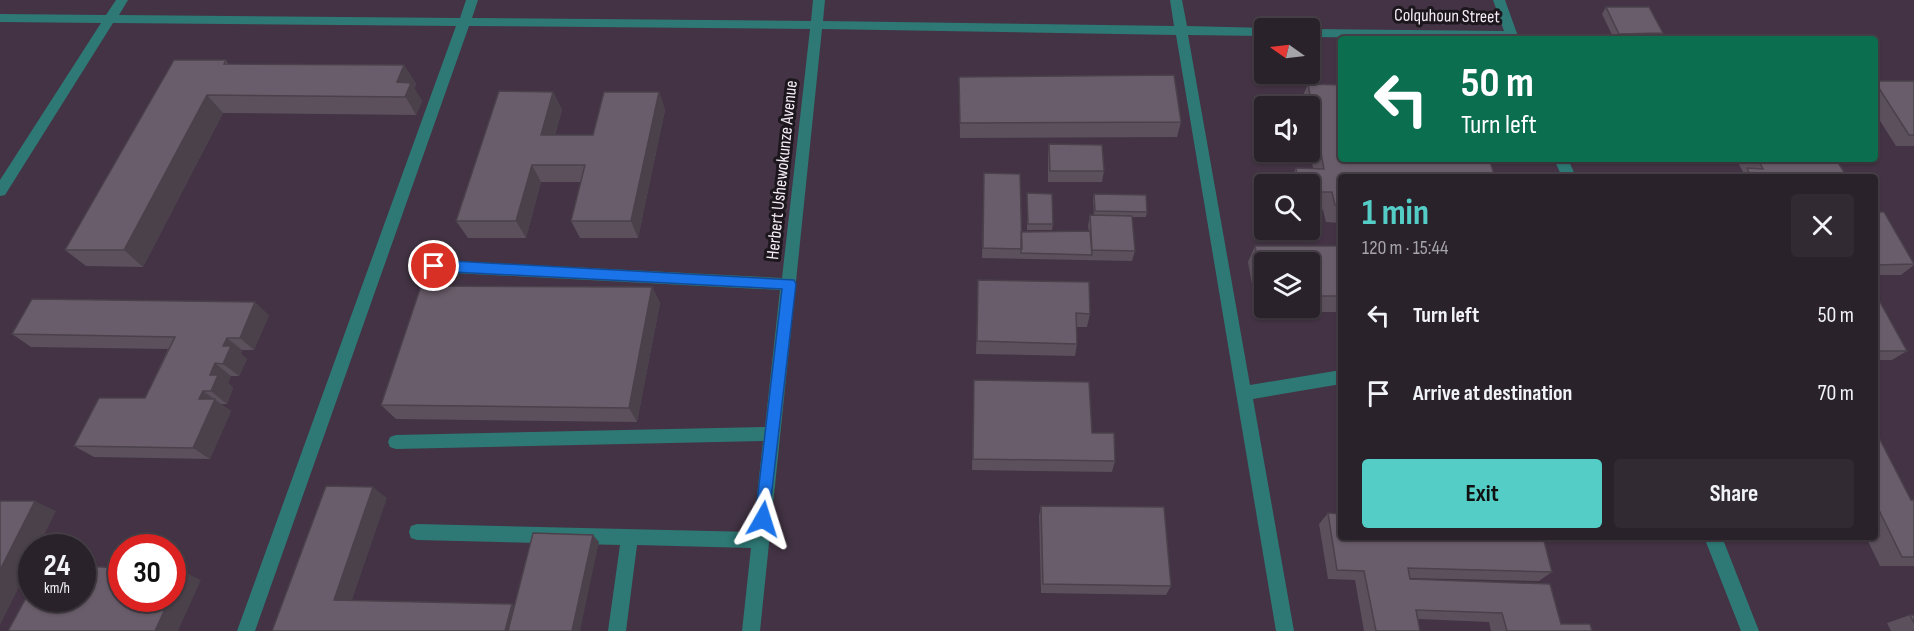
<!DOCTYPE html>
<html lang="en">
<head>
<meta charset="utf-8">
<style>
	:root { --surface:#2a222b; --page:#322a33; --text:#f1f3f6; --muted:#a5a4a9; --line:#463f47; --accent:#54cdc7 }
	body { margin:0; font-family:"Sofia Sans Condensed",sans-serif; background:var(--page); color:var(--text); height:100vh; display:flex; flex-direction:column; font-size:22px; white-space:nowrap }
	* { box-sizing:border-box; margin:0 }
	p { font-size:20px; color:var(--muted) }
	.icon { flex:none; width:33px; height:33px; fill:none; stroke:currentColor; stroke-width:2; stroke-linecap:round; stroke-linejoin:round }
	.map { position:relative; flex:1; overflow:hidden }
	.side { position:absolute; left:1338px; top:174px; width:540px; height:366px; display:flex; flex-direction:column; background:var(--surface); border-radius:6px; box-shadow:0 2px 4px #0004,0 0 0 2px var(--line) }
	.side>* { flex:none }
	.banner { position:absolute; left:1338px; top:36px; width:540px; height:126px; border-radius:6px; box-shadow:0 2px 4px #0004,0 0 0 2px var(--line); background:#0b6e4f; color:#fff; overflow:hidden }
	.needle { width:39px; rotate:284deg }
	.buttons { position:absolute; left:1254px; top:18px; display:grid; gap:12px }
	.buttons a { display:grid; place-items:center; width:66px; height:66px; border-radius:6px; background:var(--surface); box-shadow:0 2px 4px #0004,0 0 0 2px var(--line); font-size:30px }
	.speed { position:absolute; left:18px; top:534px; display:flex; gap:12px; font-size:30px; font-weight:700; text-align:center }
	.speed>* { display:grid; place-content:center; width:78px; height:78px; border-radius:50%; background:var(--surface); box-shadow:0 2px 4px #0004,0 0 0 2px var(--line); line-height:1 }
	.speed small { font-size:15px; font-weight:400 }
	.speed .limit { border:9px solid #d22; background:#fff; color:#111 }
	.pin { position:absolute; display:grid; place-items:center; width:51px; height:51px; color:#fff; margin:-26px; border:3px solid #fff; border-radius:50%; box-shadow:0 2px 6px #0007 }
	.me { position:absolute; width:66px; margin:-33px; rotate:6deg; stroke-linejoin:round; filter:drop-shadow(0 0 4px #0008) }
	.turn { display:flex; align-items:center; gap:21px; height:126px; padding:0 24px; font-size:27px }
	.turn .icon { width:78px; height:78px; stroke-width:2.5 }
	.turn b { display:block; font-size:42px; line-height:51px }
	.round { display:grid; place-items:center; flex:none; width:63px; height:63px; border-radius:6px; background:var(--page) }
	.summary { display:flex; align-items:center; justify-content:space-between; height:102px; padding:0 24px }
	h1 { font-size:36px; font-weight:700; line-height:45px; color:var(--accent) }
	.action { display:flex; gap:12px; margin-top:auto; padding:12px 24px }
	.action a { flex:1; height:69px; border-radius:6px; background:var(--accent); color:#111; font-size:24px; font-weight:700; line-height:69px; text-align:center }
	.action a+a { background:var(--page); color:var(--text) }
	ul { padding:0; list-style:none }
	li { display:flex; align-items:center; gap:18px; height:78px; padding:0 24px }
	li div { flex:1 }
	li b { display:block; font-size:22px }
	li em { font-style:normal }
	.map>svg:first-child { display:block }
	.built { fill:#433344; fill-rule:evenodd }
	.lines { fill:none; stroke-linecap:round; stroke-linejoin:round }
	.minor { fill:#2e7975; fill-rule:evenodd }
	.wall { fill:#5b505c; fill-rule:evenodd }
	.shaded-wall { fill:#4a414b }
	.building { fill:#6a5d6b; stroke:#4a414b; stroke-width:1.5 }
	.route { fill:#1a73e8; stroke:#114b97; stroke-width:1.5 }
	.labels { text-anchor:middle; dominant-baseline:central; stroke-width:6; stroke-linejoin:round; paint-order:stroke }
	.street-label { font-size:18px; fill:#f4ecf4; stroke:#1c171d }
</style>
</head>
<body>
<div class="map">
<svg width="1914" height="631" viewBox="0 0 1914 631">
	<rect width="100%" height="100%" fill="#382d39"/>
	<!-- built -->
	<path class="built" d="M0 0H1914V631H0ZM1264 28H1310V74H1264ZM1341 39H1875V159H1341ZM1264 106H1310V152H1264ZM1341 177H1875V537H1341ZM1264 184H1310V230H1264ZM1264 262H1310V308H1264ZM32 548H82V598H32ZM122 548H172V598H122Z"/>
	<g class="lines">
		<!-- minor -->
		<path class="minor" d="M116 0H128L119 15 460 18 466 0H478L472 18 811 21 813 0H825L823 21 1174 26 1170 0H1182L1187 26 1267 28H1264V36L1188 35 1250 385 1341 370V384L1253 399 1294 631H1276L1176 35 822 29 760 631H742L751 548 637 545 626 631H608L620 545 417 540 411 538 409 532 411 526 417 524 753 532 763 441 396 449 390 447 388 442 390 437 396 435 765 427 780 290 434 272 429 270 427 266 429 262 434 260 782 278 810 29 469 26 255 631H237L456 26 113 23 5 195 0 196V180L101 23 0 22V14L106 15Z
			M1493 0H1505L1519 39 1310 37V29L1504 31Z
			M1554 159H1568L1576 177H1562Z
			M1704 537H1722L1759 631H1741Z"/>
	</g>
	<!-- wall -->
	<path class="wall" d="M1606 7 1663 33 1659 39H1614L1602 14Z
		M226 60 228 64 404 65 416 84 414 88 422 101 416 115 223 113 143 267 86 266 65 250Z
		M959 77 1181 122 1177 137 960 138Z
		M1875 81H1914V146H1896L1875 113Z
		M1308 84 1341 177V223L1326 222 1323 210 1310 209V184H1288L1296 168H1313L1310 151V106H1301L1300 102Z
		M553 92 562 110 555 135H593L659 92 665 110 638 238H580L571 221 581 182H541L526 238H468L456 221Z
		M1049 144 1104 171 1102 182H1048V155Z
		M1736 159H1836L1847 177H1738L1743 172Z
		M984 173 1021 232 1089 231 1088 226 1090 215H1094L1093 200 1094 194 1147 212 1146 217H1132L1135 251 1132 261 982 258Z
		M1027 193 1053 224 1052 230H1027Z
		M1875 212 1914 263V265L1901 275H1875Z
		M1255 246H1341V312H1257L1248 262ZM1264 262H1310V308H1264Z
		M978 280 1090 314 1087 327H1077V344L1075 356 976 354Z
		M652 287 660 303 637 422 396 419 381 405Z
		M1875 293 1907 351 1892 360H1875Z
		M269 315 254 350H242L241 354 247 359 239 376H231L228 383 233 388 227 404H221L231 411 210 459 94 457 74 446 145 398 168 349 31 347 12 334Z
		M974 380 1092 433 1115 461 1112 472 972 470Z
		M1875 430 1911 500H1914V566H1880L1866 537H1875Z
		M1041 506 1171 586 1166 595 1041 593 1039 516Z
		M1328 513 1552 572 1539 581 1409 578 1410 579 1561 624 1592 631H1491L1489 622 1418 619 1420 631H1364L1355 580 1328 579 1319 524Z
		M1910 615H1914V631H1891L1887 623Z"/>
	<!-- shaded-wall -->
	<path class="shaded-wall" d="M404 65 416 84 414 88 422 101 416 115 397 82Z
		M553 92 562 110 550 153 541 135Z
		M659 92 665 110 638 238 631 221Z
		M207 95 223 113 143 267 124 250Z
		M532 165 541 182 526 238 516 221Z
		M652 287 660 303 637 422 629 408Z
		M255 302 269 315 254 350 240 338Z
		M227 338 242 350 241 354 247 359 239 376 223 364V346Z
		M215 363 231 376 228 383 233 388 227 404 211 391 210 375Z
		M203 391 231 411 210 459 193 448 199 399Z
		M373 487 387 498 349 609 334 600Z
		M35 501 56 511 38 548H32V561L0 625V570Z
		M593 535 599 542 580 631H572Z
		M182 571 201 580 178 631H155L170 598H172V592Z
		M512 604 523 613 518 631H505Z"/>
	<!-- building -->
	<path class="building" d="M1606 7H1649L1663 33 1619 34Z
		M174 60H226L224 64 404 65 397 82 411 83 405 97 207 95 124 250H65Z
		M1174 75 1181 122 960 123 959 77Z
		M1875 81H1914V135H1909L1875 82Z
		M1308 84 1341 85V159H1489L1495 177H1341V205H1335L1332 192H1310V184H1298L1296 168 1324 169Z
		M499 91 553 92 541 135H593L604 92H659L631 221H571L585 165H532L516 221H456Z
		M1049 144 1102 145 1104 171H1050Z
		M1758 159H1836L1847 177H1751L1747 168 1763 169Z
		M984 173 1020 174 1022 249 983 248Z
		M1027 193 1052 194 1053 224H1028Z
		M1094 194 1146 195 1147 212 1095 211Z
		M1875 212H1884L1914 264 1875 265Z
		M1090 215 1132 216 1135 251 1092 250Z
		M1090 231 1092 255 1021 253V232Z
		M1255 246H1341V296H1310V262H1264V296Z
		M978 280 1089 282 1090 314 1076 313 1077 344 977 341Z
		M421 286 652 287 629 408 381 405Z
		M1875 293 1907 351H1875Z
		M32 299 255 302 240 338H227L223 346H231L223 364 215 363 210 375H218L211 391H203L199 399H215L193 448 74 446 99 398H145L175 337 12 334Z
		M974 380 1089 382 1092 433H1114L1115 461 973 459Z
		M1875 430 1911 500H1914V557H1902L1875 502Z
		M326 486 373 487 334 600 512 604 505 631H272Z
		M0 501H35L0 570Z
		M1041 506 1164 507 1171 586 1043 584Z
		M1328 513 1341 514V537H1543L1552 572 1408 568 1410 579 1550 584 1561 624H1590L1592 631H1507L1502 613 1416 610 1420 631H1376L1364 571 1337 570Z
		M533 533 593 535 572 631H508Z
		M82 566 122 568V598H170L155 631H8L32 587V598H82Z
		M172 570 182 571 172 592Z
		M1910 615H1914V623Z"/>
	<!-- route -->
	<path class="route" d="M434 260 794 280 796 284 768 524 763 526 757 524 755 519 782 289 434 271 427 266Z"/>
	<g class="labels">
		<!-- street labels -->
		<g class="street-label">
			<text transform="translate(1447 16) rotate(1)">Colquhoun Street</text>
			<text transform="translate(782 170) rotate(-84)">Herbert Ushewokunze Avenue</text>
		</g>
	</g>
</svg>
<div class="buttons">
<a><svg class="needle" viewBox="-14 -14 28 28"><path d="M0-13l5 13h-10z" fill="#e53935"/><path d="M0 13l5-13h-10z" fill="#a5a4a9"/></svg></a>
<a><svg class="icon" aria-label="sound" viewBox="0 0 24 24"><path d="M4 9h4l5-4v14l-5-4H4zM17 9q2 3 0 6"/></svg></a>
<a><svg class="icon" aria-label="search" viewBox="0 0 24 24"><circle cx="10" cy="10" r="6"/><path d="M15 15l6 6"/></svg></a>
<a><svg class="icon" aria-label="layers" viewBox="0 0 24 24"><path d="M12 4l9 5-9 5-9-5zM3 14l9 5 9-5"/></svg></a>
</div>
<div class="speed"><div>24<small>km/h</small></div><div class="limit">30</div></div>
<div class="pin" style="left:434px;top:266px;background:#d93025"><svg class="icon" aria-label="arrive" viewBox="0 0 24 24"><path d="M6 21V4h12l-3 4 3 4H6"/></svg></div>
<svg class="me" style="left:763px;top:519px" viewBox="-20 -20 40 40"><path d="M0-17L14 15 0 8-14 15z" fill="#1a73e8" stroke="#fff" stroke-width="4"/></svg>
<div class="banner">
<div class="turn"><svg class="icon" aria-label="left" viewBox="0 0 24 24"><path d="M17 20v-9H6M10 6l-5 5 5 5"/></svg><div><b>50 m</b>Turn left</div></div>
</div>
<section class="side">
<div class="summary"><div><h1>1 min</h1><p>120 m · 15:44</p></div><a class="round"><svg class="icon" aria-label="close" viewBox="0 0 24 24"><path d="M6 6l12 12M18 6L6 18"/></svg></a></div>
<ul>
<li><svg class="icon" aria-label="left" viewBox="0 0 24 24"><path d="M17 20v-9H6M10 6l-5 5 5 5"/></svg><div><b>Turn left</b></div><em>50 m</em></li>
<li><svg class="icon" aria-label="arrive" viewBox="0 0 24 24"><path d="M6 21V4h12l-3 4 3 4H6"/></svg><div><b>Arrive at destination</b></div><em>70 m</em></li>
</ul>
<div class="action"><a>Exit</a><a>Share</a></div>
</section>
</div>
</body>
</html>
